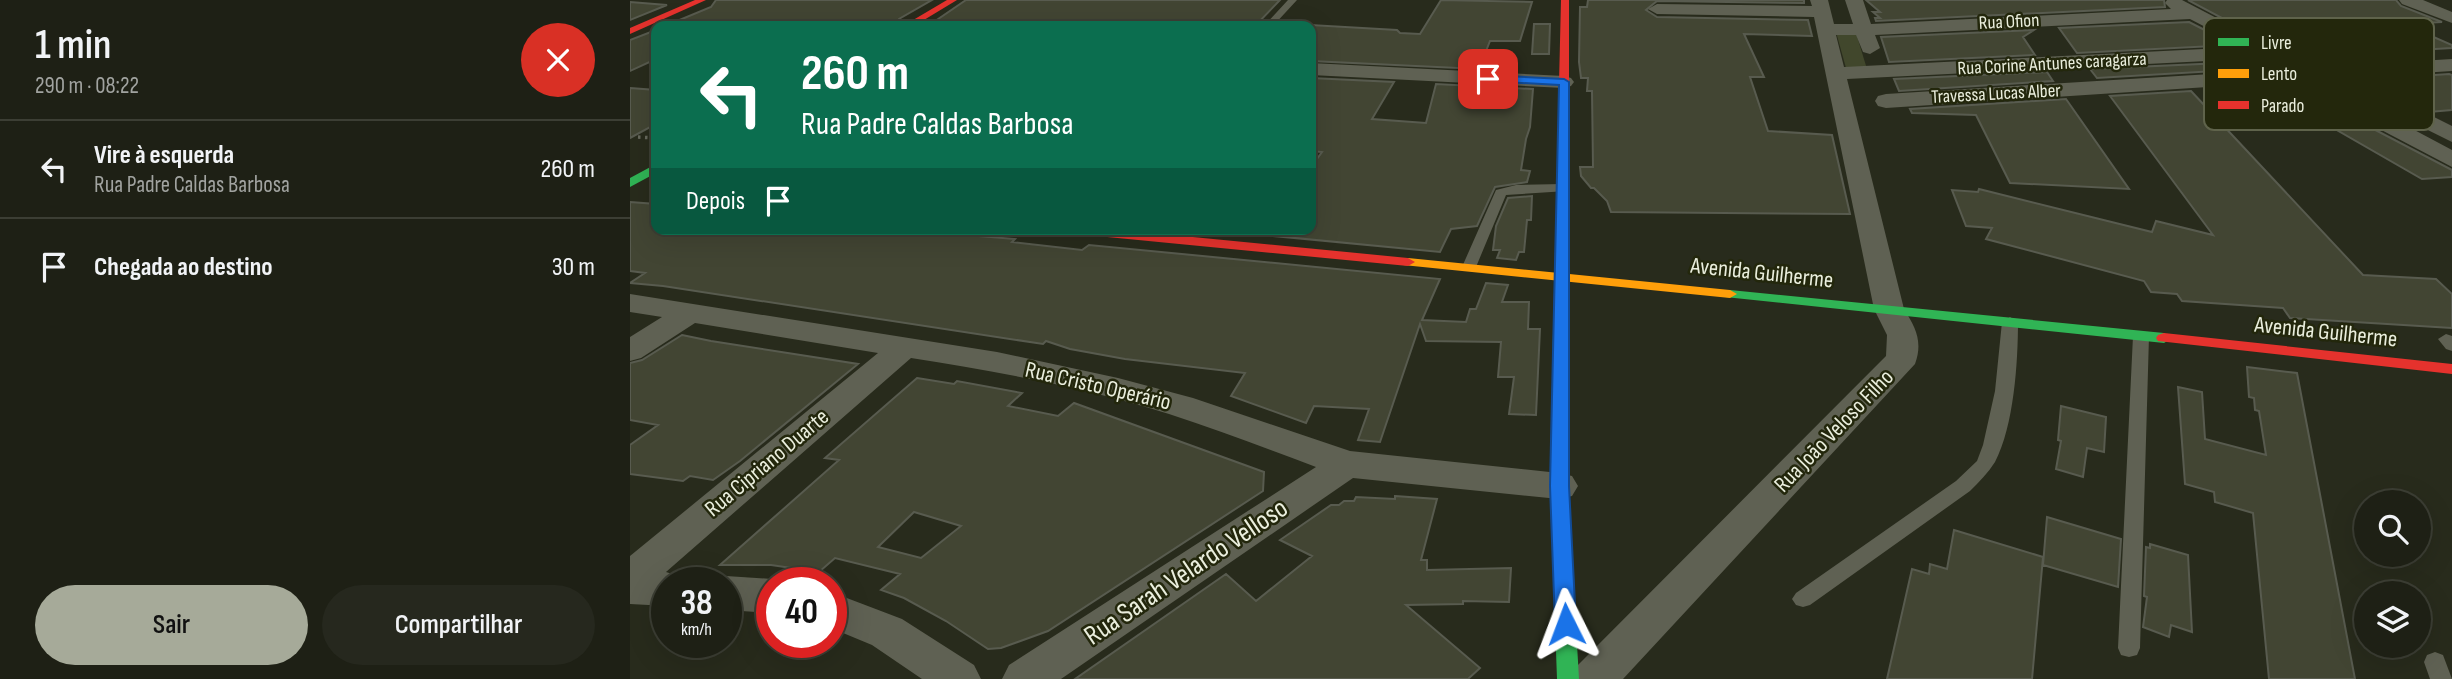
<!DOCTYPE html>
<html lang="pt">
<head>
<meta charset="utf-8">
<style>
	:root { --surface:#1e2015; --page:#26281e; --text:#f1f3f6; --muted:#a1a3a0; --line:#3c3e34; --accent:#a6aa99 }
	body { margin:0; font-family:"Sofia Sans Condensed",sans-serif; background:var(--page); color:var(--text); height:100vh; display:flex; flex-direction:column; font-size:26px; white-space:nowrap }
	* { box-sizing:border-box; margin:0 }
	p { font-size:23px; color:var(--muted) }
	.icon { flex:none; width:38px; height:38px; fill:none; stroke:currentColor; stroke-width:2; stroke-linecap:round; stroke-linejoin:round }
	.map { position:relative; flex:1; overflow:hidden }
	.details { display:flex; flex-direction:column; background:var(--surface); width:630px }
	.details>* { flex:none }
	.top-card { position:absolute; left:21px; top:21px; width:665px; height:214px; border-radius:14px; box-shadow:0 7px 28px #0002,0 0 0 2px var(--line); background:#0b6e4f; color:#fff; overflow:hidden }
	.fabs { position:absolute; left:1724px; top:490px; display:grid; gap:14px }
	.fabs a { display:grid; place-items:center; width:77px; height:77px; border-radius:50%; background:var(--surface); box-shadow:0 7px 28px #0002,0 0 0 2px var(--line); font-size:35px }
	.speed { position:absolute; left:21px; top:567px; display:flex; gap:14px; font-size:35px; font-weight:700; text-align:center }
	.speed>* { display:grid; place-content:center; width:91px; height:91px; border-radius:50%; background:var(--surface); box-shadow:0 7px 28px #0002,0 0 0 2px var(--line); line-height:1 }
	.speed small { font-size:18px; font-weight:400 }
	.speed .limit { border:10px solid #d22; background:#fff; color:#111 }
	.pin { position:absolute; display:grid; place-items:center; width:60px; height:60px; color:#fff; margin:-30px; border-radius:14px; box-shadow:0 4px 10px #0006 }
	.me { position:absolute; width:77px; margin:-38px; rotate:357deg; stroke-linejoin:round; filter:drop-shadow(0 0 5px #0008) }
	.turn { display:flex; align-items:center; gap:24px; height:147px; padding:0 35px; font-size:32px }
	.turn .icon { width:91px; height:91px; stroke-width:2.5 }
	.turn b { display:block; font-size:49px; line-height:60px }
	.then { display:flex; align-items:center; height:66px; padding:0 35px; background:#0003; gap:14px; font-size:26px }
	.round { display:grid; place-items:center; flex:none; width:74px; height:74px; border-radius:37px; background:var(--page) }
	.summary { display:flex; align-items:center; justify-content:space-between; height:119px; padding:0 35px }
	h1 { font-size:42px; font-weight:600; line-height:52px }
	.action { display:flex; gap:14px; margin-top:auto; padding:14px 35px }
	.action a { flex:1; height:80px; border-radius:42px; background:var(--accent); color:#111; font-size:28px; font-weight:600; line-height:80px; text-align:center }
	.action a+a { background:var(--page); color:var(--text) }
	ul { padding:0; list-style:none }
	li { display:flex; align-items:center; gap:21px; height:98px; padding:0 35px; border-top:2px solid var(--line) }
	li div { flex:1 }
	li b { display:block; font-size:26px }
	li em { font-style:normal }
	main { display:flex; flex:1; min-height:0 }
	.map>svg:first-child { display:block }
	.green { fill:#41472c }
	.building { fill:#424533; stroke:#585b4f; stroke-width:2; fill-rule:evenodd }
	.lines { fill:none; stroke-linecap:round; stroke-linejoin:round }
	.path { stroke:#67695d; stroke-width:3.5; stroke-dasharray:2.5 4.5; stroke-linecap:butt }
	.lane { fill:#5f6153; fill-rule:evenodd }
	.street { fill:#5f6153; fill-rule:evenodd }
	.fast { fill:#30b455; fill-rule:evenodd }
	.slow { fill:#ff9f0a; fill-rule:evenodd }
	.jam { fill:#e5322d; fill-rule:evenodd }
	.route { fill:#1a73e8; stroke:#114b97; stroke-width:2 }
	.labels { text-anchor:middle; dominant-baseline:central; stroke-width:5; stroke-linejoin:round; paint-order:stroke }
	.far-street-label { font-size:19px; fill:#eaeedd; stroke:#23270c }
	.street-label { font-size:23px; fill:#eaeedd; stroke:#23270c }
	.near-street-label { font-size:28px; fill:#eaeedd; stroke:#23270c }
	.key { fill:#23270c; stroke:#5f634b; stroke-width:2 }
	.key-label { font-size:19px; fill:#eaeedd }
</style>
</head>
<body>
<main>
<section class="details">
<div class="summary"><div><h1>1 min</h1><p>290 m · 08:22</p></div><a class="round" style="background:#d93025;color:#fff"><svg class="icon" aria-label="close" viewBox="0 0 24 24"><path d="M6 6l12 12M18 6L6 18"/></svg></a></div>
<ul>
<li><svg class="icon" aria-label="left" viewBox="0 0 24 24"><path d="M17 20v-9H6M10 6l-5 5 5 5"/></svg><div><b>Vire à esquerda</b><p>Rua Padre Caldas Barbosa</p></div><em>260 m</em></li>
<li><svg class="icon" aria-label="arrive" viewBox="0 0 24 24"><path d="M6 21V4h12l-3 4 3 4H6"/></svg><div><b>Chegada ao destino</b></div><em>30 m</em></li>
</ul>
<div class="action"><a>Sair</a><a>Compartilhar</a></div>
</section>
<div class="map">
<svg width="1822" height="679" viewBox="0 0 1822 679">
	<rect width="100%" height="100%" fill="#282b1c"/>
	<!-- green -->
	<path class="green" d="M1206 32 1226 33 1237 69 1216 68Z"/>
	<!-- building -->
	<path class="building" d="M86 0H302L269 19 264 26H35L81 7Z
		M336 0H650L625 26H298Z
		M811 0 902 2 890 41H860L849 69 681 61V25L767 30 770 33 790 34Z
		M958 0H1174V3L1027 1 1016 10 1027 17 1178 20 1182 36 1114 34 1134 77H1120L1138 131 1202 135 1220 214 981 212 977 201 964 188H961L951 176 950 167H963L962 91H957L958 78H951L949 62 950 7H957Z
		M1236 0H1534L1535 7 1246 21 1245 18H1250L1243 12H1250Z
		M1558 0H1766L1771 6 1812 22 1774 24 1822 45V48L1771 51 1787 59 1467 78 1460 69 1637 61 1650 52 1645 46Z
		M0 2 37 5 0 20Z
		M1559 22 1604 45 1447 53 1429 28Z
		M904 24H920L919 54H902Z
		M26 30V59L0 71V40Z
		M1404 30 1393 37 1405 55 1259 62 1251 37Z
		M1417 72 1423 81 1269 91 1264 79Z
		M1819 74 1822 75V110L1799 112 1760 92 1768 85 1759 78Z
		M681 78 764 82 742 119 796 123 806 84 903 89 900 127 896 139 891 170 900 171 897 182 865 187 847 226 821 229 810 252 592 231 681 229V167L692 152 681 151Z
		M0 88 26 90V124L0 138Z
		M1561 91 1733 275 1806 279 1822 294V328L1660 318 1653 308 1552 301 1547 294 1521 292 1514 281 1356 239 1362 228 1336 226 1322 190 1348 192 1349 189 1522 232 1526 221 1583 235 1480 96Z
		M1436 99 1499 189 1380 183 1346 115 1282 113 1280 109Z
		M1711 112 1822 170V177L1792 179 1679 114Z
		M902 196 901 220H897L894 252H889L886 260 867 258 870 250H863L866 226 878 198Z
		M0 202 26 204V229H263L385 239 382 242 452 250 459 245 810 279 792 320 836 322 840 309H846L856 283 878 285 872 302H899L898 329H910L906 415 879 414 884 377H868L871 342 796 341 790 324 750 442 728 440 739 409 684 406 676 423 601 396 615 373 495 359 440 349 416 341 413 344 33 286 0 283 15 273 0 271Z
		M52 335 81 341 228 364 110 461 83 480 60 476 53 481 0 474V445L28 425 0 420V363L12 360Z
		M1617 367 1667 373 1725 679H1639L1623 513 1585 502 1584 492 1555 484 1548 387 1572 392 1575 439 1636 455 1629 411 1625 410 1624 398 1619 397Z
		M287 378 324 384 327 381 392 393 378 406 428 416 444 403 634 472 633 491 418 631 371 648 358 649 316 621 274 598 251 590 270 574 205 558 189 572 141 565H90L209 460 195 458ZM284 512 331 526 291 558 248 547Z
		M1431 406 1476 417 1474 452 1457 448 1453 477 1426 469 1431 441 1428 440Z
		M765 496 807 499 791 560H797V570L881 568 879 602 833 601V604L776 605 850 668 838 679H445L596 574 626 601 682 556 650 540 701 505H709L714 501H724L726 497 765 499Z
		M1417 517 1491 539 1488 587 1413 565Z
		M1324 530 1413 557 1402 679H1257L1282 569 1299 574 1300 564 1317 569Z
		M1520 544 1558 555 1562 632 1541 625 1539 637 1513 627 1517 597 1514 596 1516 547 1520 548Z"/>
	<g class="lines">
		<!-- path -->
		<path class="path" d="M8 137 26 138"/>
		<!-- lane -->
		<path class="lane" d="M658 0H667L643 26H634Z
			M933 184 939 188 937 191 876 195 846 267 844 270H834L832 267 866 190 886 185Z
			M1380 317 1388 322C1388 362 1384 426 1365 462 1358 473 1349 482 1340 491L1180 605 1173 607 1166 605 1162 599 1166 593 1326 481 1347 461 1353 445 1365 391 1372 322Z
			M1511 331 1519 336 1510 648 1507 655 1499 657 1491 655 1488 648 1503 336Z
			M1816 334 1822 336V351L1816 349 1808 339Z
			M1805 652 1813 655 1822 679H1800L1794 662 1797 655Z"/>
		<!-- street -->
		<path class="street" d="M1180 0H1198L1204 24H1223L1215 0H1233L1241 24 1541 9 1535 3 1537 0H1552L1644 48 1647 52 1637 58 1217 79 1274 309C1286 328 1293 342 1285 364L993 679H941L948 665 1256 356 1257 335 1244 309 1184 17 1027 14 1018 9 1027 4 1182 6ZM1560 19 1614 47 1214 67 1206 35H1226L1233 52 1240 54 1250 48 1245 35Z
			M1769 0H1793L1822 12V23L1772 4Z
			M1822 59V71L1256 108 1248 106 1245 101 1248 96 1256 94Z
			M681 63 934 76 941 78 944 82 941 86 934 88 681 75Z
			M1754 79 1761 81 1765 85 1761 89 1752 91 1822 126V142L1719 91 1715 87 1719 83Z
			M1690 88 1713 92 1822 150V167L1698 102 1653 100 1650 95 1653 90Z
			M0 294 367 352 488 378 563 398 720 451 929 473 942 476 948 486 942 496 929 499 723 478 431 679H372L379 665 686 467C637 449 589 430 539 414 455 387 368 372 281 358L36 572 52 577 55 583H37V606L0 604V556L248 353 65 323 11 358 0 361V337L32 317 0 312Z
			M96 576 142 579 153 583H142V613L96 610V583H80Z
			M201 592 272 619 344 665 351 679H292L242 645 201 628Z"/>
		<!-- fast -->
		<path class="fast" d="M26 164V173L0 187V178Z
			M1100 290 1534 333 1542 338 1534 343 1095 297 1093 294Z
			M931 329 939 334 938 486 949 679H927L920 486 923 334Z"/>
		<!-- slow -->
		<path class="slow" d="M778 258 1100 290 1107 294 1100 298 773 265 771 262Z"/>
		<!-- jam -->
		<path class="jam" d="M65 0H76L0 34V28Z
			M317 0H327L284 26H273Z
			M931 0H939V334L931 339 923 334Z
			M429 229H481L778 258 785 262 778 266 436 233Z
			M1534 333 1822 364V374L1528 341 1526 338 1528 335Z"/>
	</g>
	<!-- route -->
	<path class="route" d="M858 75 934 79 939 82V486L946 624 943 630 936 633 928 630 925 624 920 486 929 85 855 81 853 79Z"/>
	<g class="labels">
		<!-- far-street labels -->
		<g class="far-street-label">
			<text transform="translate(1379 22) rotate(-3)">Rua Ofion</text>
			<text transform="translate(1422 64) rotate(-3)">Rua Corine Antunes caragarza</text>
			<text transform="translate(1366 94) rotate(-3)">Travessa Lucas Alber</text>
		</g>
		<!-- street labels -->
		<g class="street-label">
			<text transform="translate(1132 273) rotate(6)">Avenida Guilherme</text>
			<text transform="translate(1696 332) rotate(6)">Avenida Guilherme</text>
			<text transform="translate(468 386) rotate(13)">Rua Cristo Operário</text>
			<text transform="translate(1204 431) rotate(-46)">Rua João Veloso Filho</text>
			<text transform="translate(137 463) rotate(-40)">Rua Cipriano Duarte</text>
		</g>
		<!-- near-street labels -->
		<g class="near-street-label">
			<text transform="translate(556 572) rotate(-34)">Rua Sarah Velardo Velloso</text>
		</g>
	</g>
	<!-- legend -->
	<rect x="1574" y="18" width="230" height="112" rx="10" class="key"/>
	<rect x="1588" y="38" width="31" height="8" fill="#30b455"/>
	<rect x="1588" y="69" width="31" height="9" fill="#ff9f0a"/>
	<rect x="1588" y="101" width="31" height="8" fill="#e5322d"/>
	<g class="key-label">
		<text x="1631" y="49">Livre</text>
		<text x="1631" y="80">Lento</text>
		<text x="1631" y="112">Parado</text>
	</g>
</svg>
<div class="fabs">
<a><svg class="icon" aria-label="search" viewBox="0 0 24 24"><circle cx="10" cy="10" r="6"/><path d="M15 15l6 6"/></svg></a>
<a><svg class="icon" aria-label="layers" viewBox="0 0 24 24"><path d="M12 4l9 5-9 5-9-5zM3 14l9 5 9-5"/></svg></a>
</div>
<div class="speed"><div>38<small>km/h</small></div><div class="limit">40</div></div>
<div class="pin" style="left:858px;top:79px;background:#d93025"><svg class="icon" aria-label="arrive" viewBox="0 0 24 24"><path d="M6 21V4h12l-3 4 3 4H6"/></svg></div>
<svg class="me" style="left:936px;top:624px" viewBox="-20 -20 40 40"><path d="M0-17L14 15 0 8-14 15z" fill="#1a73e8" stroke="#fff" stroke-width="4"/></svg>
<div class="top-card">
<div class="turn"><svg class="icon" aria-label="left" viewBox="0 0 24 24"><path d="M17 20v-9H6M10 6l-5 5 5 5"/></svg><div><b>260 m</b>Rua Padre Caldas Barbosa</div></div>
<div class="then">Depois<svg class="icon" aria-label="arrive" viewBox="0 0 24 24"><path d="M6 21V4h12l-3 4 3 4H6"/></svg></div>
</div>
</div>
</main>
</body>
</html>
